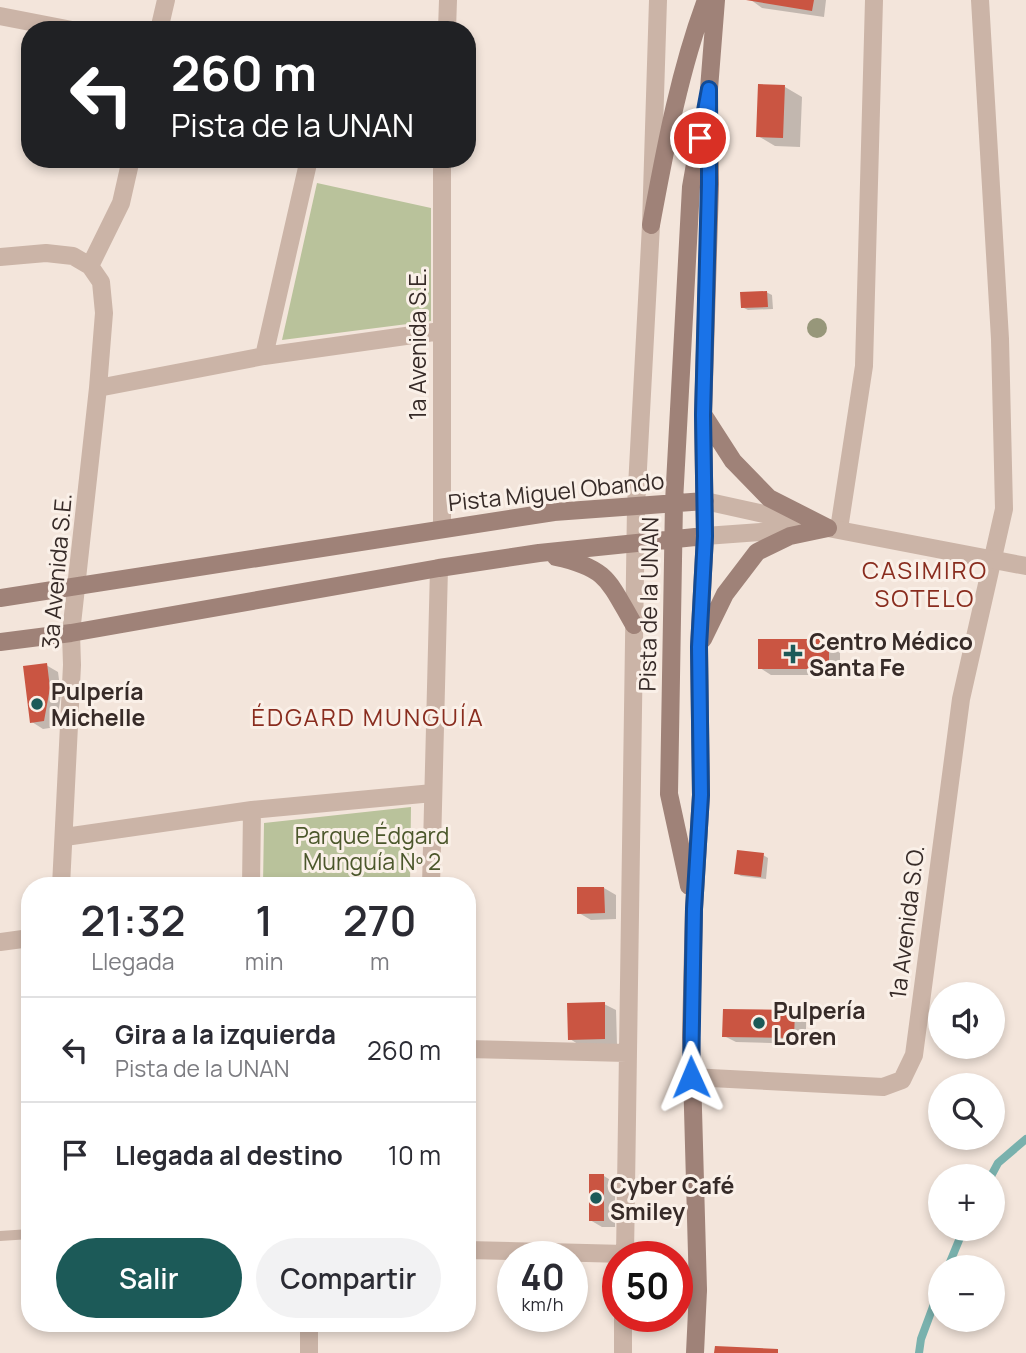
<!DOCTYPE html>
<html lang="es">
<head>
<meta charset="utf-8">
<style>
	:root { --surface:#fff; --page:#f2f2f3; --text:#2b2b33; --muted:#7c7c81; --line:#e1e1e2; --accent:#1c5a58 }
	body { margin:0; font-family:Manrope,sans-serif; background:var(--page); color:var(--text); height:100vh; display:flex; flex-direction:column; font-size:26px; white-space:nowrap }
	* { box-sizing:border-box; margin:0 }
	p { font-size:23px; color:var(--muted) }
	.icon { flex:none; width:38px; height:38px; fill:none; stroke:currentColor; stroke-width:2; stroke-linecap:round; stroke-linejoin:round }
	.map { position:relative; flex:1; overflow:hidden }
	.side { position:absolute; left:21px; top:877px; width:455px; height:455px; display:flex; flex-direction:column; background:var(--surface); border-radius:28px; box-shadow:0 4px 10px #0003 }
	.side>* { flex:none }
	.banner { position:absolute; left:21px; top:21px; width:455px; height:147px; border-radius:28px; box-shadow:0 4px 10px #0003; background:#202124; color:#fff; overflow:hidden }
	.controls { position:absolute; left:928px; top:982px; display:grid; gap:14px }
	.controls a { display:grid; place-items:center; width:77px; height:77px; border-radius:50%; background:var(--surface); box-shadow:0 4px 10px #0003; font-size:35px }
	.speed { position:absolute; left:497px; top:1241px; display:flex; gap:14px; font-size:35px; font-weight:700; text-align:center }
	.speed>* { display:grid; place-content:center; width:91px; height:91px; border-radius:50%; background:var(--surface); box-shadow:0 4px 10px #0003; line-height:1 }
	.speed small { font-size:18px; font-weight:400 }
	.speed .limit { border:10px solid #d22; background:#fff; color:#111 }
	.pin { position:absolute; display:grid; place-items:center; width:60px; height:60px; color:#fff; margin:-30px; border:4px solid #fff; border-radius:50%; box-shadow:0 2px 7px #0007 }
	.me { position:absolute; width:77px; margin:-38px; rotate:359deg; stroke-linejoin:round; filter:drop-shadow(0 0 5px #0008) }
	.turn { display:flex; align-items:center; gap:24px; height:147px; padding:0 35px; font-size:32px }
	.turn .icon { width:91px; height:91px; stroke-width:2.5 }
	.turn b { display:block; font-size:49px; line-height:60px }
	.eta { display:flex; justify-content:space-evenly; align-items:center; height:119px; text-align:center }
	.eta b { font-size:42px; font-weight:600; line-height:49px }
	.cta { display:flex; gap:14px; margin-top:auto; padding:14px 35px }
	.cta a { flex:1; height:80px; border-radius:42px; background:var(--accent); color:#fff; font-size:28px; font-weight:600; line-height:80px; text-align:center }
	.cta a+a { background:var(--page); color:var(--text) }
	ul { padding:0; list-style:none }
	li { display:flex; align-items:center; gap:21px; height:105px; padding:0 35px; border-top:2px solid var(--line) }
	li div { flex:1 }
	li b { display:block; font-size:26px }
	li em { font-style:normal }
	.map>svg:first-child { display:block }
	.green { fill:#b9c29b }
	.shadow { fill:#0003 }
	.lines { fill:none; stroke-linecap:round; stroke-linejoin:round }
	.stream { stroke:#79b1ad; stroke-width:8 }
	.building { fill:#ca5542 }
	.service { stroke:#cbb4a7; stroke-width:10 }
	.minor { stroke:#cbb4a7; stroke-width:18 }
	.tertiary { stroke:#cbb4a7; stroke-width:18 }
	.secondary { stroke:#9f8278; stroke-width:18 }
	.tree { fill:#97977a }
	.route-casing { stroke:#114b97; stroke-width:18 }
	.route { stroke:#1a73e8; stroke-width:12 }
	.poi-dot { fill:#1c5a58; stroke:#faf0e8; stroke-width:2.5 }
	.labels { text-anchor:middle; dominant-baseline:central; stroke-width:6; stroke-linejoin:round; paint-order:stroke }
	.street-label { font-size:23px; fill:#372b28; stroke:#faf0e8 }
	.poi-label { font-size:23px; font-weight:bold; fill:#372b28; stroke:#faf0e8; text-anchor:start }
	.park-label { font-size:23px; fill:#4b572b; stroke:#faf0e8 }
	.neighbourhood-label { font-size:24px; letter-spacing:2px; fill:#892c1e; stroke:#faf0e8 }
</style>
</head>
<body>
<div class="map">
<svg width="1026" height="1353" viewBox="0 0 1026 1353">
	<rect width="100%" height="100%" fill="#f3e5db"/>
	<!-- green -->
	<path class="green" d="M317 183 431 208V321L282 340Z
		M411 807 410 885H263L264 823Z"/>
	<!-- shadow -->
	<path class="shadow" d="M751 0H826L824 17 762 8Z
		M785 87 802 97 800 147 775 146 758 136Z
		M766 292 772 295 773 309 748 310 742 307Z
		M829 641 840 648V675H771L760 668Z
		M46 665 58 672 61 695 56 727 43 729 32 722Z
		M763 855 768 858 766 879 741 876 736 873Z
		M604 888 616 895V919L591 920 579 913Z
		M604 1004 616 1010 617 1045 581 1046 570 1039Z
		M795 1012 806 1018V1044L736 1042 724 1036Z
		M604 1176 615 1183V1227H602L590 1220Z"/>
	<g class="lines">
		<!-- stream -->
		<path class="stream" d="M991 1176 998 1163 1026 1139
			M948 1267 964 1228
			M919 1353 921 1339 940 1288"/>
	</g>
	<!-- building -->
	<path class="building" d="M746 0H814L812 11Z
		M758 84 785 85 783 138 756 137Z
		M767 291 768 307 741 308 740 292Z
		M758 639H829V669H758Z
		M47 663 50 688 44 721 30 723 23 666Z
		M737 850 764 853 761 877 734 874Z
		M577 887H604L605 913 577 914Z
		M605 1002V1039L568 1040 567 1003Z
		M723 1009 795 1010 794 1038 722 1037Z
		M589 1174H604V1221H589Z
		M715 1346 778 1349V1353H714Z"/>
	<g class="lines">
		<!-- service -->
		<path class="service" d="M0 1236 30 1234"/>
		<!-- minor -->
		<path class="minor" d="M0 16 72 30
			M159 30 166 0
			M447 30 448 0
			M442 159V528
			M0 257 46 253 73 256 90 266 101 282 104 313 98 388 71 633 72 665 61 886
			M90 266 121 203 131 159
			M264 356 309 159
			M98 388 264 356 441 331
			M839 529 864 366 874 0
			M65 837 252 810 433 793
			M251 886 252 810
			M431 886 439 568
			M0 942 30 938
			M467 1049 627 1053
			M691 1077 883 1087 902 1080 914 1055 961 699 1004 509 1000 339 980 0
			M467 1250 625 1254 631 1256
			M625 1256 636 506 651 225 658 0
			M677 1280 698 1290
			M309 1323V1353
			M623 1353V1316"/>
		<!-- tertiary -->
		<path class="tertiary" d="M705 501 828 528 1026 566
			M705 536 804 529"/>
		<!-- secondary -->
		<path class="secondary" d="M651 225C665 150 679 72 706 0
			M704 416 733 461 769 498 828 528
			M556 557C608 568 609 582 634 625
			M0 598 554 512 705 501
			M703 639 725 594 757 552 790 536 828 528
			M0 642 71 633 439 568 539 553 705 536
			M689 886 669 794 674 502 691 187 701 130
			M695 1353 698 1290 691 1037 694 909 701 795 699 647 705 536 703 415 710 184 709 89 716 0"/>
	</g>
	<!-- trees -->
	<circle class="tree" cx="817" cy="328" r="10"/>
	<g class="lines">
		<!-- route casing -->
		<g class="route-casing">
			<path id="route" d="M691 1077 694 909 701 795 699 647 705 536 703 415 709 184V89L700 138"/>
		</g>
		<!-- route -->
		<use href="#route" class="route"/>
	</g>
	<!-- markers -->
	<g class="poi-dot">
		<path d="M789.5 643.5h7v7h7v7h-7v7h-7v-7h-7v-7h7z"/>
		<circle cx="37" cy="704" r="7"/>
		<circle cx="759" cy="1023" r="7"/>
		<circle cx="596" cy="1198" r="7"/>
	</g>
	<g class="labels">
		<!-- street labels -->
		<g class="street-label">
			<text transform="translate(417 344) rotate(-90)">1a Avenida S.E.</text>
			<text transform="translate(556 491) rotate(-6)">Pista Miguel Obando</text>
			<text transform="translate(56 571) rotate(-85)">3a Avenida S.E.</text>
			<text transform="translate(648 604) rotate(-89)">Pista de la UNAN</text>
			<text transform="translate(906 922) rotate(-83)">1a Avenida S.O.</text>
		</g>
		<!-- poi labels -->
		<g class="poi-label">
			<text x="809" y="641">Centro Médico<tspan x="809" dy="26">Santa Fe</tspan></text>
			<text x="51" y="691">Pulpería<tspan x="51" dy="26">Michelle</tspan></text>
			<text x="773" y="1010">Pulpería<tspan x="773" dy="26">Loren</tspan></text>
			<text x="610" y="1185">Cyber Café<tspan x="610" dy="26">Smiley</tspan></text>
		</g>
		<!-- park labels -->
		<g class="park-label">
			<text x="372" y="835">Parque Édgard<tspan x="372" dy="26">Munguía Nº 2</tspan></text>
		</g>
		<!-- neighbourhood labels -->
		<g class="neighbourhood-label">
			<text x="925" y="569">CASIMIRO<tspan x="925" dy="28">SOTELO</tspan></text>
			<text x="368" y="716">ÉDGARD MUNGUÍA</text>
		</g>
	</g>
</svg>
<div class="controls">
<a><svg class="icon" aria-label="sound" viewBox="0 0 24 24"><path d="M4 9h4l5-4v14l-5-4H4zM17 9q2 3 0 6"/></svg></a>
<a><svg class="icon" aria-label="search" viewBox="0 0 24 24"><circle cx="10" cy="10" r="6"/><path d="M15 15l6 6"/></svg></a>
<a>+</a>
<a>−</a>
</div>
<div class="speed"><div>40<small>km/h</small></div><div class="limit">50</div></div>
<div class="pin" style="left:700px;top:138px;background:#d93025"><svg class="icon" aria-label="arrive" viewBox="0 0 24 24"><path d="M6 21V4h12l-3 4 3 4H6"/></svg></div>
<svg class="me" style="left:691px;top:1077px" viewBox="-20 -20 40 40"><path d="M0-17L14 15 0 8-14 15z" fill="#1a73e8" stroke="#fff" stroke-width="4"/></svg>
<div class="banner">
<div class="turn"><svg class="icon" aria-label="left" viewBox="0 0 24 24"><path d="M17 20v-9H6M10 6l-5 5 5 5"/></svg><div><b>260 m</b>Pista de la UNAN</div></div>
</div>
<section class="side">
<div class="eta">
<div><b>21:32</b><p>Llegada</p></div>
<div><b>1</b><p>min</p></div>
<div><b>270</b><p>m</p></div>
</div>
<ul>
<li><svg class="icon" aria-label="left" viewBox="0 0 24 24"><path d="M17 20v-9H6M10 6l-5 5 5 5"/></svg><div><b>Gira a la izquierda</b><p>Pista de la UNAN</p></div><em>260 m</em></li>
<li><svg class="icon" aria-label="arrive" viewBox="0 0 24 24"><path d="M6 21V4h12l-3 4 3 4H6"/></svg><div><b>Llegada al destino</b></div><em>10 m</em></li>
</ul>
<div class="cta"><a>Salir</a><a>Compartir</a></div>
</section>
</div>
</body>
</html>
